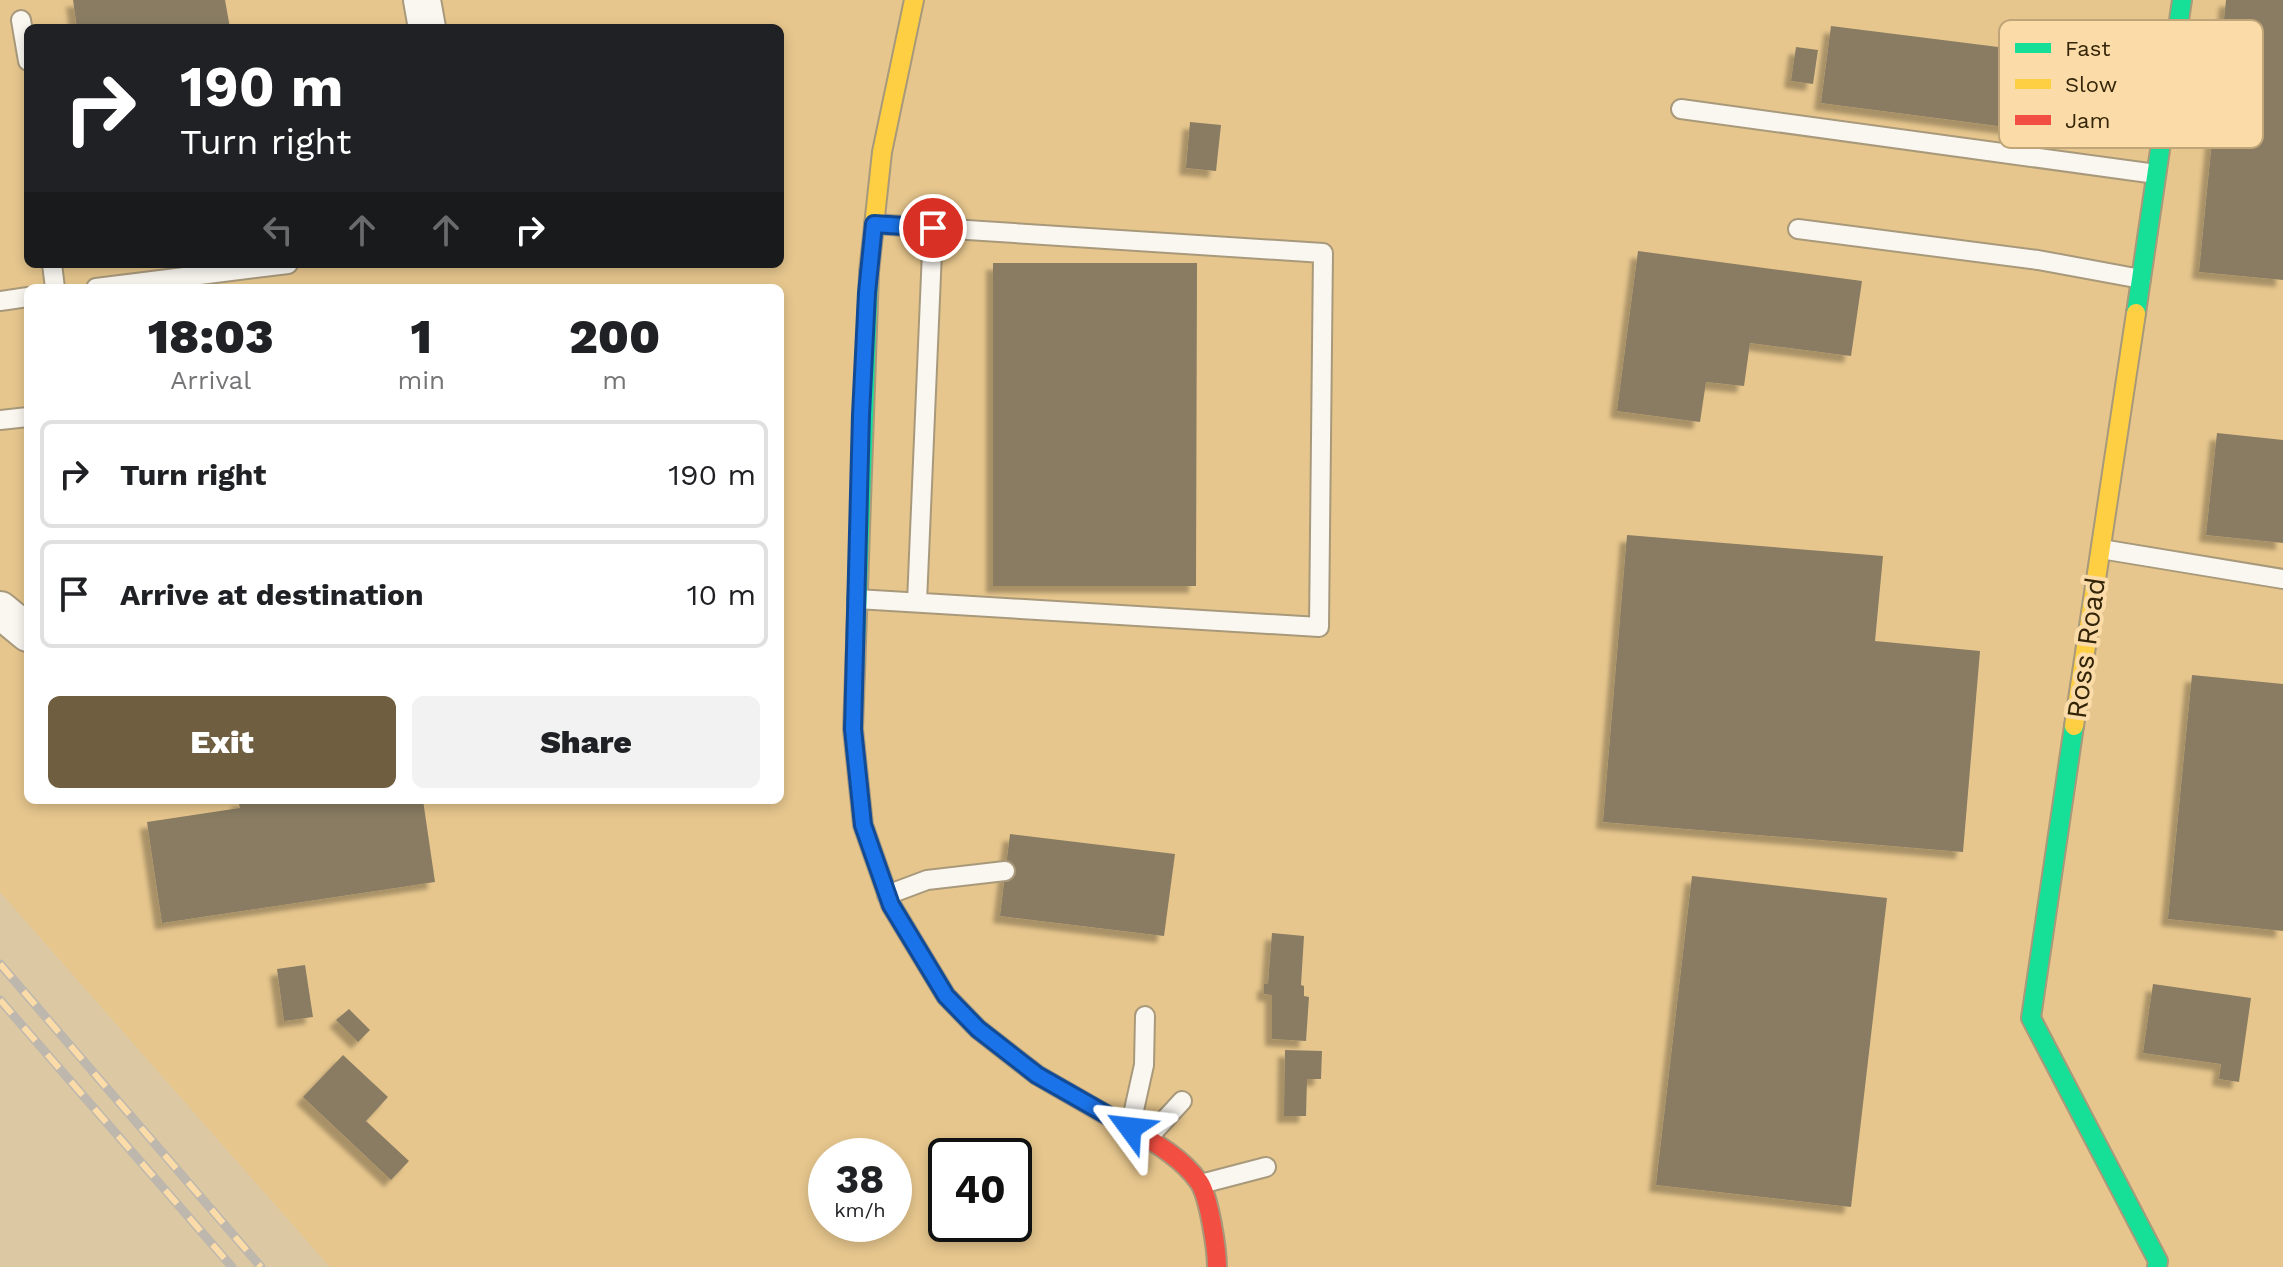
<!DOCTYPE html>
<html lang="en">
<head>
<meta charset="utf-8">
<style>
	:root { --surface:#fff; --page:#f2f2f2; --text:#202124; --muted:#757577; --line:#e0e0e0; --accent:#6f5e3f }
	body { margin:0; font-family:"Work Sans",sans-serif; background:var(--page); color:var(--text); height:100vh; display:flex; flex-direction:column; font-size:30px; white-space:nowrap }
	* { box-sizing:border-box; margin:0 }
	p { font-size:26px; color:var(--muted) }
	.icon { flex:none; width:44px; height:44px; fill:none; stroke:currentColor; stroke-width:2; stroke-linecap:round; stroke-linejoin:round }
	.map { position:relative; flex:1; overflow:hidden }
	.panel { position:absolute; left:24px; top:284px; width:760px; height:520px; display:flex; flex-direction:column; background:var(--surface); border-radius:12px; box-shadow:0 4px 12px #0003 }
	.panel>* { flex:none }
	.hud { position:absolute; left:24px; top:24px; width:760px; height:244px; border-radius:12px; box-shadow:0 4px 12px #0003; background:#202124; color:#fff; overflow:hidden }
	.speed { position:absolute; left:808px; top:1138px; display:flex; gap:16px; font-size:40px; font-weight:700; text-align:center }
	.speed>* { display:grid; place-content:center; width:104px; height:104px; border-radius:50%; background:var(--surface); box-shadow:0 4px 12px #0003; line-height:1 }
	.speed small { font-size:20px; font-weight:400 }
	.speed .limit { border:4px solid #111; border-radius:12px; background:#fff; color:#111 }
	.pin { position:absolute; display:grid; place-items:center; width:68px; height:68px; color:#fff; margin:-34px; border:4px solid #fff; border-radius:50%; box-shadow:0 2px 8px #0007 }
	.me { position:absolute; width:88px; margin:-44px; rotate:300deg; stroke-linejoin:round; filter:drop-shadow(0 0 6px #0008) }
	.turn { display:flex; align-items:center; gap:28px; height:168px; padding:0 24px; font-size:36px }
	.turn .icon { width:104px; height:104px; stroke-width:2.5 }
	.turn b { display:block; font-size:56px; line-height:68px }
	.lanes { display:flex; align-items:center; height:76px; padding:0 24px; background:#0003; justify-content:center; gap:40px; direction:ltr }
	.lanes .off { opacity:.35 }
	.eta { display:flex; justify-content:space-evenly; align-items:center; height:136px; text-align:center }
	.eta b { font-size:48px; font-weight:800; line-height:56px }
	.button { display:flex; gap:16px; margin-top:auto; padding:16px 24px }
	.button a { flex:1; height:92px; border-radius:12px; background:var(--accent); color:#fff; font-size:32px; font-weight:800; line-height:92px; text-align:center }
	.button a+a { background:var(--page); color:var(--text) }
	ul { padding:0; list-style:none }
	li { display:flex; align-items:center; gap:24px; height:108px; margin:0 16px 12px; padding:0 8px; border:4px solid var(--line); border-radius:12px }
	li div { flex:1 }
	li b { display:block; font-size:30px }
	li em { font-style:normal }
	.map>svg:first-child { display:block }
	.built { fill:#e6c68d; fill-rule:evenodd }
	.building { fill:#897c63; filter:url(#shadow) }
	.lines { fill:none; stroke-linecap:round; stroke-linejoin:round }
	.lane-casing { stroke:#a8997b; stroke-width:22 }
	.street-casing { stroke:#a8997b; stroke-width:40 }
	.fast-casing { stroke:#a8997b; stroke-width:22 }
	.slow-casing { stroke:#a8997b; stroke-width:22 }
	.jam-casing { stroke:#a8997b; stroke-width:22 }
	.lane { stroke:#faf7f1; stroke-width:18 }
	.street { stroke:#faf7f1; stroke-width:36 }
	.fast { stroke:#16e098; stroke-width:18 }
	.slow { stroke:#ffcf43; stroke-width:18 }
	.jam { stroke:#f24e42; stroke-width:18 }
	.rail-casing { stroke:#bdb7ad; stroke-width:9 }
	.rail { stroke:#fbdca8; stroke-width:6; stroke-dasharray:18; stroke-linecap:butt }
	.route-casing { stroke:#114b97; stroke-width:20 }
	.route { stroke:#1a73e8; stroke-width:14 }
	.labels { text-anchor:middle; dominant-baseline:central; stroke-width:8; stroke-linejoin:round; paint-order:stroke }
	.street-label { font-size:28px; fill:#342509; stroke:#fbdca8 }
	.key { fill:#fbdca8; stroke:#bfa578; stroke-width:2 }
	.key-label { font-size:22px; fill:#342509 }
</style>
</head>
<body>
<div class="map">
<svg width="2283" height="1267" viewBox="0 0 2283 1267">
	<defs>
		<filter id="shadow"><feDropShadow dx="-7" dy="7" stdDeviation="2" flood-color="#0004"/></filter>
	</defs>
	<rect width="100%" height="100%" fill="#dcc8a3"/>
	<!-- built -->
	<path class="built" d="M0 0H2283V1267H330L0 892ZM28 28H780V264H28ZM28 288H780V800H28ZM826 1156H894V1224H826ZM946 1156H1014V1224H946Z"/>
	<!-- building -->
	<path class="building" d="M73 0H225L230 28H77Z
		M2226 0H2283V280L2199 272Z
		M1831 26 2102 60 2091 138 1821 103Z
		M1796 47 1818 50 1813 84 1791 81Z
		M1190 122 1221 125 1216 171 1186 168Z
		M1638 251 1862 281 1851 356 1750 343 1744 386 1706 382 1700 422 1617 411Z
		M993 263H1197L1196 586H993Z
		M2217 433 2283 440V543L2206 535Z
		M1627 535 1883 556 1875 641 1980 651 1963 852 1603 822Z
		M2192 675 2283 684V931L2168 919Z
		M238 800H423L435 882 162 923 147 822 240 808Z
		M1010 834 1175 854 1164 936 1000 916Z
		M1692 876 1887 898 1851 1207 1656 1185Z
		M1272 933 1304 936 1301 985 1304 986V996L1309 997 1306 1041 1272 1039V995L1264 994V984H1268Z
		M305 965 313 1017 284 1021 277 969Z
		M2153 984 2251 998 2239 1082 2219 1079 2221 1064 2143 1053Z
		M349 1009 370 1030 358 1042 336 1020Z
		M1285 1050 1322 1051 1321 1079H1307L1306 1116H1284Z
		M343 1055 388 1097 366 1121 409 1161 391 1180 303 1097Z"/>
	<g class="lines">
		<!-- lane casing -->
		<g class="lane-casing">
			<path id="lane" d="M21 20 28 61
				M1681 109 2156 174
				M1798 229 2038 260 2141 279
				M52 264 55 288
				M96 288 288 264
				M0 301 28 297
				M0 420 28 417
				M2101 549 2283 579
				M857 599 1319 627 1323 253 874 224
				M917 602 933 228
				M887 895 927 880 1005 871
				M1130 1128 1144 1065 1145 1016
				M1148 1138 1182 1101
				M1201 1184 1266 1167"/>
		</g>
		<!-- street casing -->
		<g class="street-casing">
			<path id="street" d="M422 0 427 28
				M0 610 28 633"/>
		</g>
		<!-- fast casing -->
		<g class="fast-casing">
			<path id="fast" d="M869 272 853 729 863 825 891 905 946 996 978 1029 1037 1075 1131 1129
				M2136 313 2182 0
				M2074 726 2031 1018 2158 1261 2157 1267"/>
		</g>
		<!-- slow casing -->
		<g class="slow-casing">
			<path id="slow" d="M869 272 882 152 914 0
				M2074 726 2136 313"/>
		</g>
		<!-- jam casing -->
		<g class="jam-casing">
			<path id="jam" d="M1131 1129C1156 1143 1183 1159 1199 1182 1209 1196 1217 1250 1217 1267"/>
		</g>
		<!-- lane -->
		<use href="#lane" class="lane"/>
		<!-- street -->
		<use href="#street" class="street"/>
		<!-- fast -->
		<use href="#fast" class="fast"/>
		<!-- slow -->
		<use href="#slow" class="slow"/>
		<!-- jam -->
		<use href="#jam" class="jam"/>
		<!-- rail casing -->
		<g class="rail-casing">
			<path id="rail" d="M0 964 261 1267
				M0 1000 232 1267"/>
		</g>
		<!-- rail -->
		<use href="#rail" class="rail"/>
	</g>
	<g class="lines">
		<!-- route casing -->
		<g class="route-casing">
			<path id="route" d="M933 228 874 224 867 293 861 415 853 729 863 825 891 905 946 996 978 1029 1037 1075 1130 1128"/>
		</g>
		<!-- route -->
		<use href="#route" class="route"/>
	</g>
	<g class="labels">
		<!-- street labels -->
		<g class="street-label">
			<text transform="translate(2086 648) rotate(-82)">Ross Road</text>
		</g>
	</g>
	<!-- legend -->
	<rect x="1999" y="20" width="264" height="128" rx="12" class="key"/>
	<rect x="2015" y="43" width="36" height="10" fill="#16e098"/>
	<rect x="2015" y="79" width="36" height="10" fill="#ffcf43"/>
	<rect x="2015" y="115" width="36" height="10" fill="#f24e42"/>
	<g class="key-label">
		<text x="2065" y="56">Fast</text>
		<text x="2065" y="92">Slow</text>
		<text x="2065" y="128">Jam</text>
	</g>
</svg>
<div class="speed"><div>38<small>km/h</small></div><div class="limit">40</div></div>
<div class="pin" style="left:933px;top:228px;background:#d93025"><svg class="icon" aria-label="arrive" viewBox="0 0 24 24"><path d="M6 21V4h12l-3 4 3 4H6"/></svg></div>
<svg class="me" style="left:1130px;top:1128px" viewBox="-20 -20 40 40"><path d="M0-17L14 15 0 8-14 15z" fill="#1a73e8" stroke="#fff" stroke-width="4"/></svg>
<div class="hud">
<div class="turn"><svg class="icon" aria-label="right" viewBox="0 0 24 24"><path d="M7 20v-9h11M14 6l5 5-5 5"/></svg><div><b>190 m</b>Turn right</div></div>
<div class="lanes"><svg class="icon off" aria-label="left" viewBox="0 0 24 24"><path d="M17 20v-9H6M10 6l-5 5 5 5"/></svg><svg class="icon off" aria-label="ahead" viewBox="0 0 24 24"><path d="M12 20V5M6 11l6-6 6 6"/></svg><svg class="icon off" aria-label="ahead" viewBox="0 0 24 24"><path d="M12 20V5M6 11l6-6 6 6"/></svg><svg class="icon" aria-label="right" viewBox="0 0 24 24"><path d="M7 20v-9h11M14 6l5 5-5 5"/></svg></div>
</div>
<section class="panel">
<div class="eta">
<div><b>18:03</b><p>Arrival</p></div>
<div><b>1</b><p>min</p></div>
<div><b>200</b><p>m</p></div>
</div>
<ul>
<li><svg class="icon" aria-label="right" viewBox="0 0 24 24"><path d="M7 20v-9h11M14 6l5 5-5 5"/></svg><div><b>Turn right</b></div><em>190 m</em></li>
<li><svg class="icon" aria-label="arrive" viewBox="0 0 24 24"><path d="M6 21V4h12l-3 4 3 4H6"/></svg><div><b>Arrive at destination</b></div><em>10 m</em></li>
</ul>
<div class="button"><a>Exit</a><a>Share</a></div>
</section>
</div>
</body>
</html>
